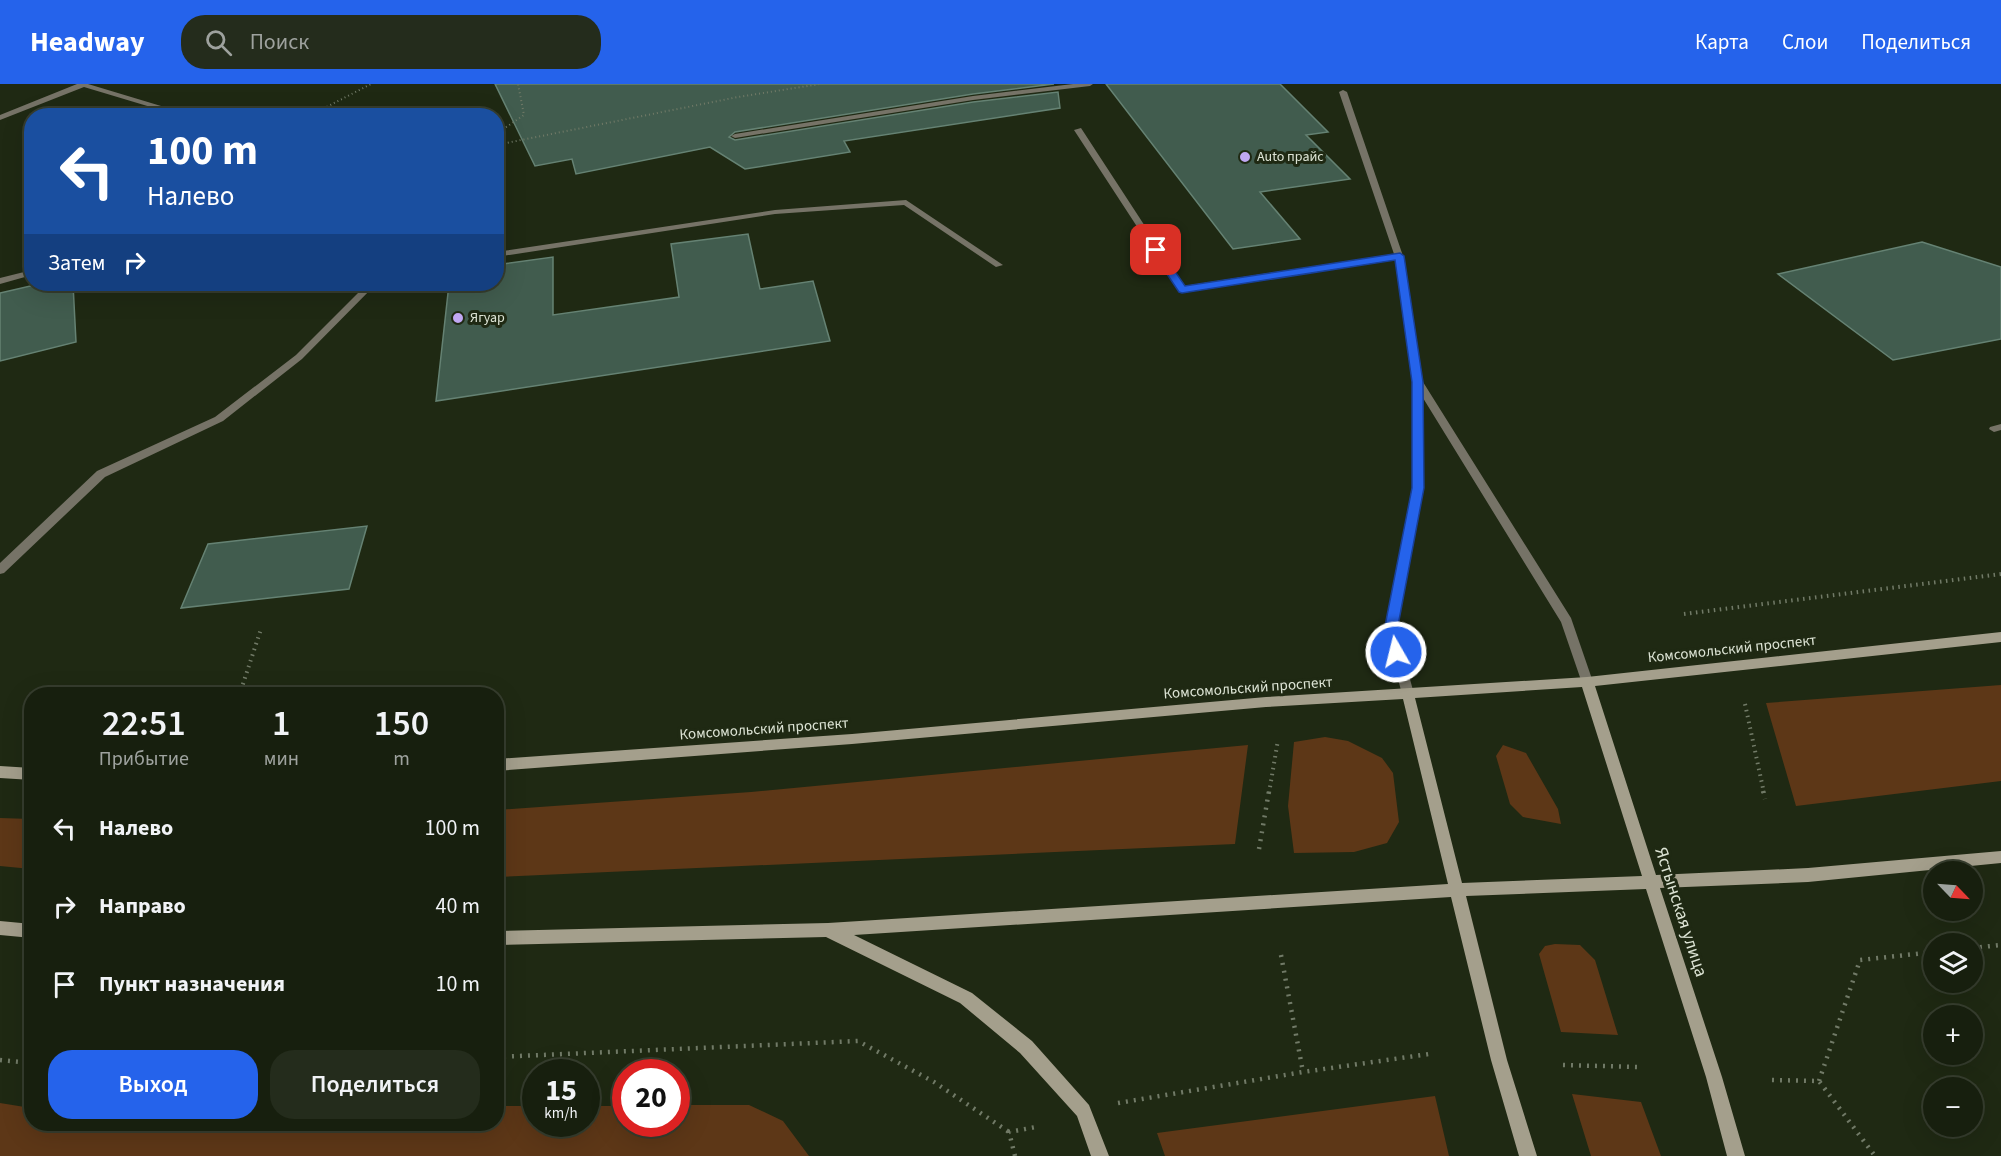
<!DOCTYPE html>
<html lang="ru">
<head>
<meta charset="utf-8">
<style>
	:root { --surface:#171f0e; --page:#242c1c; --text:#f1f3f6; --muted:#9ea29e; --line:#363d2e; --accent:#2563eb }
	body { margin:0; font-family:"Source Sans 3",sans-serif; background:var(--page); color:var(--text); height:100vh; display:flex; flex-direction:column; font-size:22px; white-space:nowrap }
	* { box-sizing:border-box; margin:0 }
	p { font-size:20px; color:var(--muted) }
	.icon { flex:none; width:33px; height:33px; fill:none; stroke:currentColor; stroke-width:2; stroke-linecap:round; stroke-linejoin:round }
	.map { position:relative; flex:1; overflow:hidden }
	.panel { position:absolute; left:24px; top:603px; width:480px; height:444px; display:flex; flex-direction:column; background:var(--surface); border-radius:24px; box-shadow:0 6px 24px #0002,0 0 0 2px var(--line) }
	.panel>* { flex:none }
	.hud { position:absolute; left:24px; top:24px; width:480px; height:183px; border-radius:24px; box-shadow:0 6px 24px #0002,0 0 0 2px var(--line); background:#1a4fa0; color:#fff; overflow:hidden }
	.needle { width:39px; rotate:115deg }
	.buttons { position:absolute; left:1923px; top:777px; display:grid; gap:12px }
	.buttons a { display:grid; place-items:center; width:60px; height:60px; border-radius:50%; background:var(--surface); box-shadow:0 6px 24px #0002,0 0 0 2px var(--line); font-size:30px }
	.speed { position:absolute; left:522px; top:975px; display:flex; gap:12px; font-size:30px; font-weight:700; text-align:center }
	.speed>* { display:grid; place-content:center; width:78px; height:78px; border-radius:50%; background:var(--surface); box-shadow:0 6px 24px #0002,0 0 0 2px var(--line); line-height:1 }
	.speed small { font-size:15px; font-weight:400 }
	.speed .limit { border:9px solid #d22; background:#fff; color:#111 }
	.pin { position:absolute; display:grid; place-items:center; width:51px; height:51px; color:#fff; margin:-26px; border-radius:12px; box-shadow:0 3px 9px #0006 }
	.me { position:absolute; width:66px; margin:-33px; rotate:352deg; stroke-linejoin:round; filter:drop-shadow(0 0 4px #0008) }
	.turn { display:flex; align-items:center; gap:21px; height:126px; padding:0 24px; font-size:27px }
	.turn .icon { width:78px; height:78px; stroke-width:2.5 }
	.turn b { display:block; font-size:42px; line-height:51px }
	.then { display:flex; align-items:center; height:57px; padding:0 24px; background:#0003; gap:12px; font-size:22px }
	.eta { display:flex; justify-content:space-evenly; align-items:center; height:102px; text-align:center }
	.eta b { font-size:36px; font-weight:600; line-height:42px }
	.action { display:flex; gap:12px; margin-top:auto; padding:12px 24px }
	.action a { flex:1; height:69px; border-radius:24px; background:var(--accent); color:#fff; font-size:24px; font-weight:600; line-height:69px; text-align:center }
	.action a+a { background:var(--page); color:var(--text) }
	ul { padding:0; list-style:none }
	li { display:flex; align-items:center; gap:18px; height:78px; padding:0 24px }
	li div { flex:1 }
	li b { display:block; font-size:22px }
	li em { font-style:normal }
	header { display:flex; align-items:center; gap:36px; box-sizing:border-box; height:84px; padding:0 30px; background:var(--accent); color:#fff }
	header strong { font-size:28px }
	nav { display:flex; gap:33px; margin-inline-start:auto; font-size:21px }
	.search { width:420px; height:54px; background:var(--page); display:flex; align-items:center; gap:15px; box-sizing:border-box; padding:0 21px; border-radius:24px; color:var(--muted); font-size:22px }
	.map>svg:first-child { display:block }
	.green { fill:#5d3717 }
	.building { fill:#415c4e; stroke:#658273; stroke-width:1.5 }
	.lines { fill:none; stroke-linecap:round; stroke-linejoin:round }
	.path-far2 { stroke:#717a67; stroke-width:2; stroke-dasharray:1 3; stroke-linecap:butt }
	.path-far1 { stroke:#717a67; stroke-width:4; stroke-dasharray:1.5 4.5; stroke-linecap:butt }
	.path { stroke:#717a67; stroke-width:4.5; stroke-dasharray:2 6; stroke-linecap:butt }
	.lane { fill:#767367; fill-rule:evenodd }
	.secondary { fill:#a49f8c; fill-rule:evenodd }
	.route { fill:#2563eb; stroke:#184099; stroke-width:1.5 }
	.poi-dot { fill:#c1a8f3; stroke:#1f2913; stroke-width:2 }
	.labels { text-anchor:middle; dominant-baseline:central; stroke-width:6; stroke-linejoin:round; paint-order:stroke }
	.far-poi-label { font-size:14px; fill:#dde4d5; stroke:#1f2913; text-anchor:start }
	.street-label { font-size:15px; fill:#dde4d5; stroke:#1f2913 }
	.near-street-label { font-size:18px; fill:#dde4d5; stroke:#1f2913 }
</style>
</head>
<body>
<header>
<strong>Headway</strong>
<div class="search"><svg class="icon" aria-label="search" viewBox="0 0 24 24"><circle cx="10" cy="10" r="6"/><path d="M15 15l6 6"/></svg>Поиск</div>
<nav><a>Карта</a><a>Слои</a><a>Поделиться</a></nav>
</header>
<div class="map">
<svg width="2001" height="1072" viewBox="0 0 2001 1072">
	<rect width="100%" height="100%" fill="#1f2913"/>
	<!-- green -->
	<path class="green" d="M2001 601V697L1796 722 1766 619Z
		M1325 653 1348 657 1382 674 1393 689 1399 738 1387 759 1354 768 1294 769 1288 722 1294 658Z
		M1248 661 1235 760 497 793V726L751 708Z
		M1503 661 1526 669 1558 725 1561 740 1523 733 1510 720 1496 672Z
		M0 734 31 735V785L0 782Z
		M1555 860 1580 861 1595 876 1618 951 1561 948 1539 870 1545 862Z
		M1572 1010 1641 1018 1661 1072H1591Z
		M1435 1012 1449 1072H1165L1157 1049Z
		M0 1019 31 1024 32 1040H496L497 1022H535L536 1040H586L587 1022H625L626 1040H676L677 1021H749L783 1037 809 1072H0Z"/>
	<!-- building -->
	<path class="building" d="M495 0H1054L973 10 735 48 729 53 735 56 973 18 1058 8 1060 24 844 57 850 68 745 85 710 63 576 90 572 75 535 82Z
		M1106 0H1280L1328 48 1306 51 1350 95 1260 108 1300 155 1233 165Z
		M748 150 760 205 813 197 830 257 436 317 449 200H496V181L553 173V231L679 213 671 160Z
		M1922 158 2001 183V255L1893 276 1778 190Z
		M39 200H73L76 258 0 277V209Z
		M367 442 349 505 181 524 208 460Z"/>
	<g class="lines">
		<!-- path-far2 -->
		<path class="path-far2" d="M309 32 371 0
			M496 50 524 31 518 0
			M496 61 738 13 820 0"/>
		<!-- path-far1 -->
		<path class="path-far1" d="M1684 530 2001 490
			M241 606 261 545
			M1745 620 1764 709
			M1269 709 1278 656"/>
		<!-- path -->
		<path class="path" d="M1763 707 1765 715
			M1259 765 1269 707
			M1972 864 2001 861
			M1281 871 1303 988
			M496 973 858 957 934 998 1009 1048
			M0 976 32 979
			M1563 981 1638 983
			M1772 996 1819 997 1875 1072
			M1819 997 1860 876 1934 868
			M1118 1019 1303 988 1429 970
			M1015 1072 1009 1048 1036 1043"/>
		<!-- lane -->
		<path class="lane" d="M77 0H88L171 25 164 27 84 3 0 36V31Z
			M1073 0H1093L1090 2 973 16 735 54 731 52 735 50 973 12Z
			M1343 6 1347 8 1403 172 1423 298 1571 534 1593 598 1591 602H1583L1561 538 1423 314V404L1397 547 1414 610 1412 614H1404L1402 610 1385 547 1413 404V299L1395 175 1179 207 1074 46 1081 44 1184 202 1394 170 1339 8Z
			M906 116 1003 181 996 183 904 121 775 130 496 173V168L775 126Z
			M32 186V191L0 200V194Z
			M367 200H376L302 275 223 337 105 393 4 489 0 490V479L97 387 215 333 296 271Z
			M2001 340V346L1994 348 1989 345 1990 343Z"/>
		<!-- secondary -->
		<path class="secondary" d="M2001 548V558L1595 602 1656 791 1808 784 2001 767V779L1808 798 1660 804 1722 993 1745 1072H1727L1706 993 1646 805 1466 812 1507 976 1537 1072H1519L1491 976 1451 813 854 851 972 909 1032 957 1089 1021 1109 1072H1091L1077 1032 1020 969 960 919 826 853 496 861V847L828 839 1448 800 1403 615 1266 623 852 660 496 687V675L852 650 1266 613 1587 593ZM1582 603 1642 792 1462 799 1415 614Z
			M0 682 32 684V696L0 694Z
			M0 837 32 840V854L0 851Z"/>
	</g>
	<!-- route -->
	<path class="route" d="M1156 163 1159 164 1185 202 1400 169 1404 172 1423 298 1424 404 1397 547 1403 568 1401 572H1391L1384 547 1412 404V298L1395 176 1182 209 1179 208 1151 166Z"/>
	<!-- markers -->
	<g class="poi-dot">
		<circle cx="1245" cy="73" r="6"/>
		<circle cx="458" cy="234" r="6"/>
	</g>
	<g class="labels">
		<!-- far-poi labels -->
		<g class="far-poi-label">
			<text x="1257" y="73">Auto прайс</text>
			<text x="470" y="234">Ягуар</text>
		</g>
		<!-- street labels -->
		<g class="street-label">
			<text transform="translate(1732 565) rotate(-6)">Комсомольский проспект</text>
			<text transform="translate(1248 604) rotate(-4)">Комсомольский проспект</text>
			<text transform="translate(764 645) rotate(-4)">Комсомольский проспект</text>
		</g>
		<!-- near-street labels -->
		<g class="near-street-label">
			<text transform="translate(1681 828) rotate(72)">Ястынская улица</text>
		</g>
	</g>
</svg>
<div class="buttons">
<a><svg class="needle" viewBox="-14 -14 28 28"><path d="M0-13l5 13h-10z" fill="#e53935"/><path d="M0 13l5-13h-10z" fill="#9ea29e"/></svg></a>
<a><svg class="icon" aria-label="layers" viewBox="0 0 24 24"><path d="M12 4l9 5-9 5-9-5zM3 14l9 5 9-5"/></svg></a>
<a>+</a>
<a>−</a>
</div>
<div class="speed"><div>15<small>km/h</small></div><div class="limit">20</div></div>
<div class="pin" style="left:1156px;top:166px;background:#d93025"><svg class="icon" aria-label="arrive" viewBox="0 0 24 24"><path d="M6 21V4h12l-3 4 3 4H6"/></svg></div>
<svg class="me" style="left:1396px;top:568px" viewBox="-20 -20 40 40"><circle r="17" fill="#2563eb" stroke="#fff" stroke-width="3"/><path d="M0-11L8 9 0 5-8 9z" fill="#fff"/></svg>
<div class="hud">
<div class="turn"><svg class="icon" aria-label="left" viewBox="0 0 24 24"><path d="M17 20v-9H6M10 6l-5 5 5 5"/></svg><div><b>100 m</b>Налево</div></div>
<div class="then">Затем<svg class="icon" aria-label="right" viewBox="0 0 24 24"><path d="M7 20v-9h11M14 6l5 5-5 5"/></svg></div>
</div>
<section class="panel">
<div class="eta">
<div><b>22:51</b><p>Прибытие</p></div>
<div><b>1</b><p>мин</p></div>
<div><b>150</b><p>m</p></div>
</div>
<ul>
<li><svg class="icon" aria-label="left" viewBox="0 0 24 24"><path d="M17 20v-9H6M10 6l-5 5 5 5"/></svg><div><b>Налево</b></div><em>100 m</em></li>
<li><svg class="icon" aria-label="right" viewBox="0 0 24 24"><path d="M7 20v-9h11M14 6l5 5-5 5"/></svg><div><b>Направо</b></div><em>40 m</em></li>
<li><svg class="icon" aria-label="arrive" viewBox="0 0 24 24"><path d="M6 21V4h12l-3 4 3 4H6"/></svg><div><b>Пункт назначения</b></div><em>10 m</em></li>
</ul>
<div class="action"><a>Выход</a><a>Поделиться</a></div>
</section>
</div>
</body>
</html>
